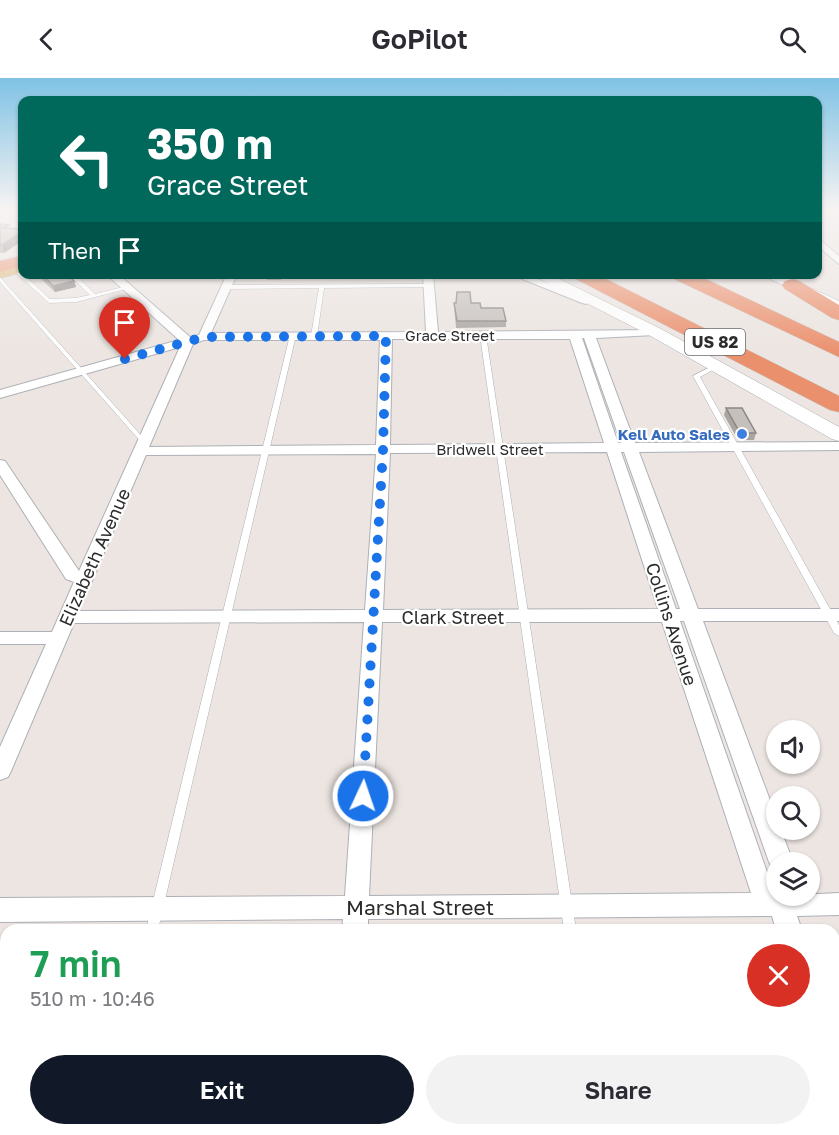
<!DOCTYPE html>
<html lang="en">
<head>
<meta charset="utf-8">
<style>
	:root { --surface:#fff; --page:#f2f2f3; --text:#2b2b33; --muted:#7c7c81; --accent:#111827 }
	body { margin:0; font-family:"Golos Text",sans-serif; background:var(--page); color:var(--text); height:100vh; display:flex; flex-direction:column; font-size:22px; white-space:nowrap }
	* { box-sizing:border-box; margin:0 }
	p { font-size:20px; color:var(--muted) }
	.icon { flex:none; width:33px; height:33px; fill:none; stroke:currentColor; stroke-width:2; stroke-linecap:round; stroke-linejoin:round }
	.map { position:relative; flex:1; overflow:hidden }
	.drawer { position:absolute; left:0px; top:846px; width:840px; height:212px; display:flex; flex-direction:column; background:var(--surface); border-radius:18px 18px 0 0; box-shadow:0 2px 4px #0004 }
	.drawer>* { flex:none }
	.guide { position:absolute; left:18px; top:18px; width:804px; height:183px; border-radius:12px; box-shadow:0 2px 4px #0004; background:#00695c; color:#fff; overflow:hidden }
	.controls { position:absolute; left:766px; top:642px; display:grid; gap:12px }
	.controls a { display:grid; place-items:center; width:54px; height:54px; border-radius:50%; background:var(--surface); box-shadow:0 2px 4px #0004; font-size:30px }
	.pin { position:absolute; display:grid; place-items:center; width:51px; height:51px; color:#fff; margin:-62px -26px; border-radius:50% 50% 50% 0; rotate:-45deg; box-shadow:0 0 6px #0007 }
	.pin .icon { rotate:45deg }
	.me { position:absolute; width:66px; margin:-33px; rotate:3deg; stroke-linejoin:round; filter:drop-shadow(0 0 4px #0008) }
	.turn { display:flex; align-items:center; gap:21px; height:126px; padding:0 30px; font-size:27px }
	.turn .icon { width:78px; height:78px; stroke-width:2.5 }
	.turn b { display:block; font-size:42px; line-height:51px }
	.then { display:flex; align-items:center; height:57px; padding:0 30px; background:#0003; gap:12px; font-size:22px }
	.round { display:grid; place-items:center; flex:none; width:63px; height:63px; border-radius:32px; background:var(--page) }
	.headline { display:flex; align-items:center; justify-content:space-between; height:102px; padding:0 30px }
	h1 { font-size:36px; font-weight:600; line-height:45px; color:#1e9e55 }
	.cta { display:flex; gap:12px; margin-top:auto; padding:12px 30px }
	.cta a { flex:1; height:69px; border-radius:36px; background:var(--accent); color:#fff; font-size:24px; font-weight:600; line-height:69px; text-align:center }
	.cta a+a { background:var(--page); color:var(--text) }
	header { display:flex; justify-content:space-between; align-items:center; height:78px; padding:0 30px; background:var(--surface); font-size:27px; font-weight:600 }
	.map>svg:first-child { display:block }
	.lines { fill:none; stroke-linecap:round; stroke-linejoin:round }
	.lane-casing { stroke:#adb0b7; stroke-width:1 }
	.street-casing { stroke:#adb0b7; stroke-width:2 }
	.secondary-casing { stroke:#adb0b7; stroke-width:1 }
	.primary-casing { stroke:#c4c4c4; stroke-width:2 }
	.highway-casing { stroke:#c4c4c4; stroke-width:1 }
	.lane { fill:#fff; fill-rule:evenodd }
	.street { fill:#fff; fill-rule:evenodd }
	.secondary { fill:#fff; fill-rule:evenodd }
	.primary { fill:#e0b571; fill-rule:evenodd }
	.highway { fill:#eb906d; fill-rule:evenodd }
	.wall { fill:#a9a5a2 }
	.shaded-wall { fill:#8a8684 }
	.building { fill:#c5c0bc; stroke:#8a8684; stroke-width:1.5 }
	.route { stroke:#1a73e8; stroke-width:10; stroke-dasharray:0 18 }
	.shop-dot { fill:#3f7fe0; stroke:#fff; stroke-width:2 }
	.labels { text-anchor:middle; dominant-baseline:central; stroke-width:4.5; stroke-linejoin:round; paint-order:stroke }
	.far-street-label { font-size:15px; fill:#2c2c2c; stroke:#fff }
	.far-shop-label { font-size:15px; font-weight:bold; fill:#366cbe; stroke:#fff; text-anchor:end }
	.shield { fill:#fff; stroke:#6b6b6b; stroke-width:1.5 }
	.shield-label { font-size:16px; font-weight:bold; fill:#2c2c2c }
	.street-label { font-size:18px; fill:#2c2c2c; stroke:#fff }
	.near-street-label { font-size:21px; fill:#2c2c2c; stroke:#fff }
</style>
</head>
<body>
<header><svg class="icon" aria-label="back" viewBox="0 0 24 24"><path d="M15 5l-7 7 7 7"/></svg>GoPilot<svg class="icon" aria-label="search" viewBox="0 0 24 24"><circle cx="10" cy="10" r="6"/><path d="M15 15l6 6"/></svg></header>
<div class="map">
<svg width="839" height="1057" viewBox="0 0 839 1057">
	<rect width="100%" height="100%" fill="#ece5e1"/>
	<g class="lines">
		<!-- lane casing -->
		<g class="lane-casing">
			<path id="lane" d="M15 192H19L50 221 76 220 90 217 68 196H74L95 216 127 208 130 210 76 224 49 225 15 194Z
				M0 199 146 363V365H142L0 204Z
				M429 206 431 207V209L324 210 317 258 314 260 311 258 319 210 226 211 223 209 226 207Z
				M293 255 296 257 158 852H146L290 257Z
				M483 255 486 257 576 852H564L480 257Z
				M716 286 719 288 718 289 700 299 839 547V558L834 555 693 298Z
				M96 1052H112L110 1057H94Z
				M591 1052H606L608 1057H592Z"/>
		</g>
		<!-- street casing -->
		<g class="street-casing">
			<path id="street" d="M818 160 839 178V186L818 168Z
				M106 196H118L190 259 199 257 227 196H237L211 255 426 254 423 196H433L438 254 659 252 661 254 655 257 596 260 635 365 839 364V372L639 374 698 531H839V543H703L777 741V752H781L793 784H777V793L773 791 769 784 684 543H680L769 800 777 807V818L839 815V837L797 838 802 852H776L772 838 368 841V852H342L343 841 0 844V820L345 818 364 544 74 545 11 693 8 699 0 702V669L46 566H0V554H52L74 504 66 501 0 397V382L5 383 79 493 180 269 0 320V312L179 262ZM582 260H584L621 365H618ZM392 261H570L604 365 390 367ZM204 262H380L376 367 149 369 193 266ZM607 374 658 531 383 532 390 375ZM621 374H624L680 531H676ZM376 376 365 532 79 533 146 377ZM382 544H662L751 815 369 818Z
				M510 196H526L591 223 586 226 582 225Z
				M834 968 839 970V1011L834 1008Z
				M333 1052H363V1057H333Z"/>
		</g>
		<!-- secondary casing -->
		<g class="secondary-casing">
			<path id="secondary" d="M530 196H549L661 251 839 349V363L832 361 649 257Z
				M760 196H780L839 223V234Z"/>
		</g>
		<!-- primary casing -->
		<g class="primary-casing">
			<path id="primary" d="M22 184V194L0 200V190Z"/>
		</g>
		<!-- highway casing -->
		<g class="highway-casing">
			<path id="highway" d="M22 178V188L0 194V183Z
				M572 196H596L839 318V334L830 332 574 200Z
				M670 196H695L839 264V279L672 200Z
				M792 201 799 203 839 227V242L832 240 785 211 782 207 785 203Z"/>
		</g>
		<!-- lane -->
		<use href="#lane" class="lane"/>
		<!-- street -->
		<use href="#street" class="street"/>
		<!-- secondary -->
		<use href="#secondary" class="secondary"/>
		<!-- primary -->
		<use href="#primary" class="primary"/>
		<!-- highway -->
		<use href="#highway" class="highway"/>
	</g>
	<!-- wall -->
	<path class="wall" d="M0 146 4 175H0Z
		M39 196H67L74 203 76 209 55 214 39 199Z
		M267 196H282L281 202H267Z
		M454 225H471L506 243V249L456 250Z
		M726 330 756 355 754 362H738L724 337Z"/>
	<!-- shaded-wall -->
	<path class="shaded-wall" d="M22 153V163L4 175 2 167Z
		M74 203 76 209 55 214 53 208Z"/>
	<!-- building -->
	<path class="building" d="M0 146 9 147 3 150 22 151V153L2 167H0Z
		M42 196H67L74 203 53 208Z
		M457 214H470L471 225H480L481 230H503L506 243H457L454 225H456Z
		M726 330H742L756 355H740Z"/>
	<!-- sky -->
	<linearGradient id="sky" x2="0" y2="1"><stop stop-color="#7fc2e5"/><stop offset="0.47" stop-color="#f6f3f2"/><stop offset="1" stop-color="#f6f3f2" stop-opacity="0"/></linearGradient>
	<rect width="839" height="277" fill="url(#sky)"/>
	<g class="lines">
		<!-- route -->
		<path class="route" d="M125 281 204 259 386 258 383 372 363 718"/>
	</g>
	<!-- markers -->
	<circle class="shop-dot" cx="742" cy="356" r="6"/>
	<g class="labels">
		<!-- far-street labels -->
		<g class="far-street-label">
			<text x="450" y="257">Grace Street</text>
			<text x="490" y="371">Bridwell Street</text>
		</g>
		<!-- far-shop labels -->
		<g class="far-shop-label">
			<text x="730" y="356">Kell Auto Sales</text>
		</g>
		<!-- shield labels -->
		<rect class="shield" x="685" y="251" width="60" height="26" rx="4.5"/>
		<g class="shield-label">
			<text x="715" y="264">US 82</text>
		</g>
		<!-- street labels -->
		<g class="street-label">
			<text transform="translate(94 479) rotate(-66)">Elizabeth Avenue</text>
			<text x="453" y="539">Clark Street</text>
			<text transform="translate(672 546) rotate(72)">Collins Avenue</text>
		</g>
		<!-- near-street labels -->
		<g class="near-street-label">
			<text x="420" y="829">Marshal Street</text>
		</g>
	</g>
</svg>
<div class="controls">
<a><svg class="icon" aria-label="sound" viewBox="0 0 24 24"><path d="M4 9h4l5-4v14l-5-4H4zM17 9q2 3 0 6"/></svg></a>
<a><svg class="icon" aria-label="search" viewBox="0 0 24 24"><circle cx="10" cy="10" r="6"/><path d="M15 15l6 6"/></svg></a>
<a><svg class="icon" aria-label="layers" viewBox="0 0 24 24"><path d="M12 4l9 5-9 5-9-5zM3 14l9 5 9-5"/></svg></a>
</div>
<div class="pin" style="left:125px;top:281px;background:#d93025"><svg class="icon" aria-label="arrive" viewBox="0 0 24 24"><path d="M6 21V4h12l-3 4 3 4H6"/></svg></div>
<svg class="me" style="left:363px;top:718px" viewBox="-20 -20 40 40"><circle r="17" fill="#1a73e8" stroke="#fff" stroke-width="3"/><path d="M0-11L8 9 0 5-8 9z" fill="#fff"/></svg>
<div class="guide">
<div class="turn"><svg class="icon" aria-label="left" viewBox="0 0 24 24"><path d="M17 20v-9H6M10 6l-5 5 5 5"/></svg><div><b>350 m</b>Grace Street</div></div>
<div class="then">Then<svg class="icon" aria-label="arrive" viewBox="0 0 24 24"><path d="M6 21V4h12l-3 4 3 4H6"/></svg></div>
</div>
<section class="drawer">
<div class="headline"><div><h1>7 min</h1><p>510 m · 10:46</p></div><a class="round" style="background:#d93025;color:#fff"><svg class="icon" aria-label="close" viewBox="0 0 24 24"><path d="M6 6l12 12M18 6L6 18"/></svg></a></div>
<div class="cta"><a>Exit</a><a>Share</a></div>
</section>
</div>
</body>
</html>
